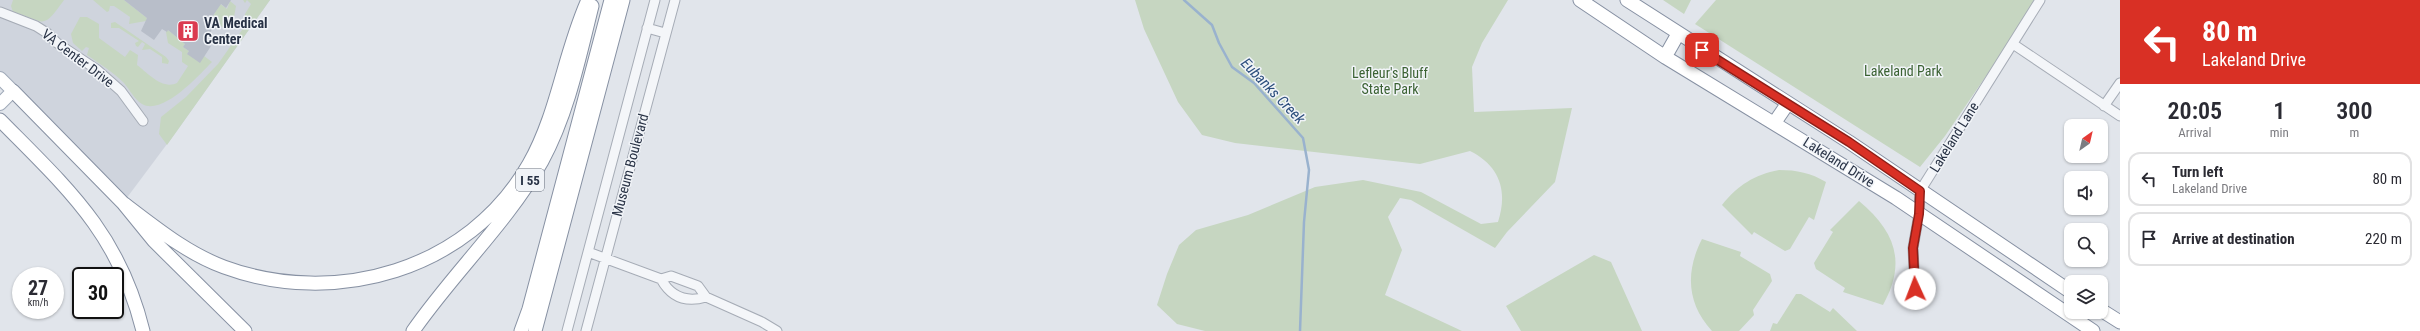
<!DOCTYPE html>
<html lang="en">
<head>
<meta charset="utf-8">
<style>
	:root { --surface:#fff; --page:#f2f2f3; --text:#2b2b33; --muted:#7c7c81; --line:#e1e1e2 }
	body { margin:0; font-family:"Roboto Condensed",sans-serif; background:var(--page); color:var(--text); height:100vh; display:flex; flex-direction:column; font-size:15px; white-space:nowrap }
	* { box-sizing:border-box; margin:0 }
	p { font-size:13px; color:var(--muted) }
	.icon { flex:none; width:22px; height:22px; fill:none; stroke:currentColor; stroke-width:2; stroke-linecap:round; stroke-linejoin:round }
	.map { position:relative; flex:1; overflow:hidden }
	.sheet { display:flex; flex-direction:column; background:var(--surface); width:300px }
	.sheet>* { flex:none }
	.banner { background:#d93025; color:#fff; overflow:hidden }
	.needle { width:26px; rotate:34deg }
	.tools { position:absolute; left:2064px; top:119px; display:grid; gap:8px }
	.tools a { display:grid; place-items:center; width:44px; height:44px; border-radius:8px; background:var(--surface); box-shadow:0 1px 3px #0004; font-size:20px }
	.speed { position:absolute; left:12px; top:267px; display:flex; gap:8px; font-size:20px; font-weight:700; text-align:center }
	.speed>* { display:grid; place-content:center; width:52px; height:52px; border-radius:50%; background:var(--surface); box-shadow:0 1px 3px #0004; line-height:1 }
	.speed small { font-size:10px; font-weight:400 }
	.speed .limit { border:2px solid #111; border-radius:6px; background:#fff; color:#111 }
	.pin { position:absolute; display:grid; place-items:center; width:34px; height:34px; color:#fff; margin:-17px; border-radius:8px; box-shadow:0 2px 6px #0006 }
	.me { position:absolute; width:44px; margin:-22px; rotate:358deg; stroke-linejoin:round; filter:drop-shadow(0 0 3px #0008) }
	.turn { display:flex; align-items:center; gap:14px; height:84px; padding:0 16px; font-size:18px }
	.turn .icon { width:52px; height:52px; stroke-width:2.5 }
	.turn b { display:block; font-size:28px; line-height:34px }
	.eta { display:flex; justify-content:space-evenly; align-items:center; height:68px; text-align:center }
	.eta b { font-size:24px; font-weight:600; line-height:28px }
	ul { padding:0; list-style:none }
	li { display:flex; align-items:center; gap:12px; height:54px; margin:0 8px 6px; padding:0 8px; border:2px solid var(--line); border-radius:12px }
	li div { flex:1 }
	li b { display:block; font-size:15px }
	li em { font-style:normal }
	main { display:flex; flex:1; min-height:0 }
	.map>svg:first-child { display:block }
	.built { fill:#cfd4dd }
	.green { fill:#c6d6c1 }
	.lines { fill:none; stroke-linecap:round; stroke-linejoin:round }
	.stream { stroke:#99b2ce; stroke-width:2.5 }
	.building { fill:#b8bec9 }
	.minor-casing { stroke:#a6acb6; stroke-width:11 }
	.major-casing { stroke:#9fa9b8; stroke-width:14 }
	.highway-casing { stroke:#8791a3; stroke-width:15 }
	.minor { stroke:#f4f6f9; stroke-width:9 }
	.major { stroke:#fff; stroke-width:12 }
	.highway { stroke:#fff; stroke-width:13 }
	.route-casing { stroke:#8d1f18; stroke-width:10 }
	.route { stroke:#d93025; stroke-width:7 }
	.labels { text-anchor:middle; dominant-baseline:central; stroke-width:3; stroke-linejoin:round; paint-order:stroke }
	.shield { fill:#f1f4f8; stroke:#646c7b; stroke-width:1 }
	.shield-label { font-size:13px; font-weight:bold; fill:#283245 }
	.poi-label { font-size:14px; font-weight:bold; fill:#283245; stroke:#f1f4f8; text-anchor:start }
	.street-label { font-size:14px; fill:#283245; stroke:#f1f4f8 }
	.park-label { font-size:14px; fill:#3b6233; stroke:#f1f4f8 }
	.water-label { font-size:15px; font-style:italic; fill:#2d4f7d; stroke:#f1f4f8 }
</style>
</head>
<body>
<main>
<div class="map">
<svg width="2120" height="331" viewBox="0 0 2120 331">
	<rect width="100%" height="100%" fill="#e1e5eb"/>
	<!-- built -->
	<path class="built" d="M0 0H270L176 132 123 203 0 78Z"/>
	<!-- green -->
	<path class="green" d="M13 0H64C41 32 46 21 13 12L11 6Z
		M93 0H124L147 18 146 21 129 24 130 17 114 6H110L109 11 107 12Z
		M215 0 227 9 230 1 236 6 232 28 225 29 217 23 218 20 212 17 215 13Z
		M243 0H270L167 145 159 134 161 117 186 97 218 64 242 30 245 14 251 4 247 0 245 3Z
		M1135 0H1508L1482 43 1472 67 1474 112 1572 108 1555 182 1507 232 1495 248 1411 200 1400 198 1388 217 1402 250 1385 295 1462 331H1205L1177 324 1157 305 1167 274 1179 245 1196 230 1248 215 1315 187 1363 180 1421 192 1481 224 1498 222C1508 191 1500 166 1470 151L1420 164 1235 143 1202 135 1178 102 1144 29Z
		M1663 0H1691L1684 14Z
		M1716 0H2038L1945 136 1920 167 1695 24Z
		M80 17H87L99 24V38L125 57 130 50 138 55 137 65C148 73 162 90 177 83L188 66 182 62V52L168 43 166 32 168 30 185 44 183 47 189 51 187 54 204 56 212 62C199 75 163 116 142 104 134 99 130 90 124 83 113 72 100 64 87 55L89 48 86 47 82 51 73 43 71 34Z
		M115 22 166 57 169 61 168 64 162 63V57L150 49 142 50 145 44 142 42 138 47 136 46 135 43 139 41 119 28H111V23Z
		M1779 170C1797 170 1811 173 1826 182L1814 220 1809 217 1790 249 1785 251 1754 232 1752 235 1722 205C1738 185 1754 175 1779 170Z
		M1859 201C1895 231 1907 262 1883 305L1843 292 1845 288 1816 269 1814 263 1833 232 1830 230Z
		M1702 239 1741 252 1740 256 1770 274 1772 281 1753 310 1754 315 1739 331H1712C1687 304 1685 272 1702 239Z
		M1594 255 1611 262 1642 331H1521L1506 306Z
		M1796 294H1801L1830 312 1833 308 1857 331H1770L1773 323 1777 324Z"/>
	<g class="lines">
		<!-- stream -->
		<path class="stream" d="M1184 0 1212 25 1219 43 1232 67 1254 83 1303 138 1309 170 1304 222 1300 331"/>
	</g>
	<!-- building -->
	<path class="building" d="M124 0H231L226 8 221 4 212 17 218 21 204 41 211 46 200 63 187 54 189 51 183 47 185 44 168 30 167 32 162 29 154 40 141 31 147 18Z"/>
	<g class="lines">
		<!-- minor casing -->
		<g class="minor-casing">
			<path id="minor" d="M0 12 36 26 47 33 57 43 96 69 121 91 143 121
				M647 28 665 33
				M2013 44 2120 116
				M2104 106 2120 83
				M588 252 661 279 671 276 698 286 706 297 762 322 777 331
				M661 279C671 297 686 303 706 297
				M1915 289 1913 248 1919 214 1920 191 2040 0
				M567 331 655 0
				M586 331 675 0"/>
		</g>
		<!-- major casing -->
		<g class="major-casing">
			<path id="major" d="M0 78 13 91 0 104"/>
		</g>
		<!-- highway casing -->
		<g class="highway-casing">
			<path id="highway" d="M1580 0 1665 57 1896 198 2093 331
				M1627 0 1849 142 2071 292
				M1665 57 1678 34
				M13 91 123 203 154 241 245 331
				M0 120C67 188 119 233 143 331
				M1775 122 1788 103
				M123 203C155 227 186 253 224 267 335 308 469 270 529 164 558 113 564 53 588 0
				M2101 310 2120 322
				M413 331C453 273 507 223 542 161 568 113 579 58 592 6
				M521 331 529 309 611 0
				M535 331 623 0"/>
		</g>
		<!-- minor -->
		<use href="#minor" class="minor"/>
		<!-- major -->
		<use href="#major" class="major"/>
		<!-- highway -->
		<use href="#highway" class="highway"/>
	</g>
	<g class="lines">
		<!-- route casing -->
		<g class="route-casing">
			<path id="route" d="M1702 50 1849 142 1920 191 1919 214 1913 248 1915 289"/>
		</g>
		<!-- route -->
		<use href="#route" class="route"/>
	</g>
	<!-- icons -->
	<defs>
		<g id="building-square" transform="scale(1.15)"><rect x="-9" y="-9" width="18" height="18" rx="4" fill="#db3b50" stroke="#f1f4f8"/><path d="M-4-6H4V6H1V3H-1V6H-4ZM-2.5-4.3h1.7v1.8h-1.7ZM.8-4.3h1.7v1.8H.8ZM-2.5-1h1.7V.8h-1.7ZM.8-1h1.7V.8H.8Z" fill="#fff"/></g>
	</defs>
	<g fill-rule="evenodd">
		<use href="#building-square" x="188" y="31"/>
	</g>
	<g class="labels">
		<!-- shield labels -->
		<rect class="shield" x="516" y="169" width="28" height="22" rx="3"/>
		<g class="shield-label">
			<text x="530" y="180">I 55</text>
		</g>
		<!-- poi labels -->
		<g class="poi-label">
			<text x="204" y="23">VA Medical<tspan x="204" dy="16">Center</tspan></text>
		</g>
		<!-- street labels -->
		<g class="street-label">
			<text transform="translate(78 58) rotate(37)">VA Center Drive</text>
			<text transform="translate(1954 137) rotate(-58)">Lakeland Lane</text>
			<text transform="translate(1839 162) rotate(32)">Lakeland Drive</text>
			<text transform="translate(630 165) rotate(-75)">Museum Boulevard</text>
		</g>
		<!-- park labels -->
		<g class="park-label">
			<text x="1903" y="71">Lakeland Park</text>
			<text x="1390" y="73">Lefleur's Bluff<tspan x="1390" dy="16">State Park</tspan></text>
		</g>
		<!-- water labels -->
		<g class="water-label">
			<text transform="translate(1273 91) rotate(46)">Eubanks Creek</text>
		</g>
	</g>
</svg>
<div class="tools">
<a><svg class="needle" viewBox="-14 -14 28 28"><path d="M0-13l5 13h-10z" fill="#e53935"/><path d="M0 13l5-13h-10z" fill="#7c7c81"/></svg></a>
<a><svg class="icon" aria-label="sound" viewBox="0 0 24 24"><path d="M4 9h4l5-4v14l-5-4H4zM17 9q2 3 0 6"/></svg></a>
<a><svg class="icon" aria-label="search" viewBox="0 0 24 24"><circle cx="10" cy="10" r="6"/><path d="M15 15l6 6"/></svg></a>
<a><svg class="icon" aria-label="layers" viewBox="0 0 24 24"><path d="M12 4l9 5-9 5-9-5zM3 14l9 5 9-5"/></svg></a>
</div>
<div class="speed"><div>27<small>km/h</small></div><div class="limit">30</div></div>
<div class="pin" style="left:1702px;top:50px;background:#d93025"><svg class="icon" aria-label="arrive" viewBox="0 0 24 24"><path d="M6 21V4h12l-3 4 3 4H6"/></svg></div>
<svg class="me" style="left:1915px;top:289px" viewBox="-20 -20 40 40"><circle r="19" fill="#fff"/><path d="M0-13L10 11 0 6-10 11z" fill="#d93025"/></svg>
</div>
<section class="sheet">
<div class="banner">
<div class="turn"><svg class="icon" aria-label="left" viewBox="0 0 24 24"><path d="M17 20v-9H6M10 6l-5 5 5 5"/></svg><div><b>80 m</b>Lakeland Drive</div></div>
</div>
<div class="eta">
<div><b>20:05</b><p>Arrival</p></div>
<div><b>1</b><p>min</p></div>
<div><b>300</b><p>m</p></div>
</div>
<ul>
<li><svg class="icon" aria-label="left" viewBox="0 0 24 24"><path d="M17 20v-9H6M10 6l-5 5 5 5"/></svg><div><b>Turn left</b><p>Lakeland Drive</p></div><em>80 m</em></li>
<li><svg class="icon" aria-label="arrive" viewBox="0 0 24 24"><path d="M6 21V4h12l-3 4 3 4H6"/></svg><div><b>Arrive at destination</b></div><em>220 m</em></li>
</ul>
</section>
</main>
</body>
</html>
